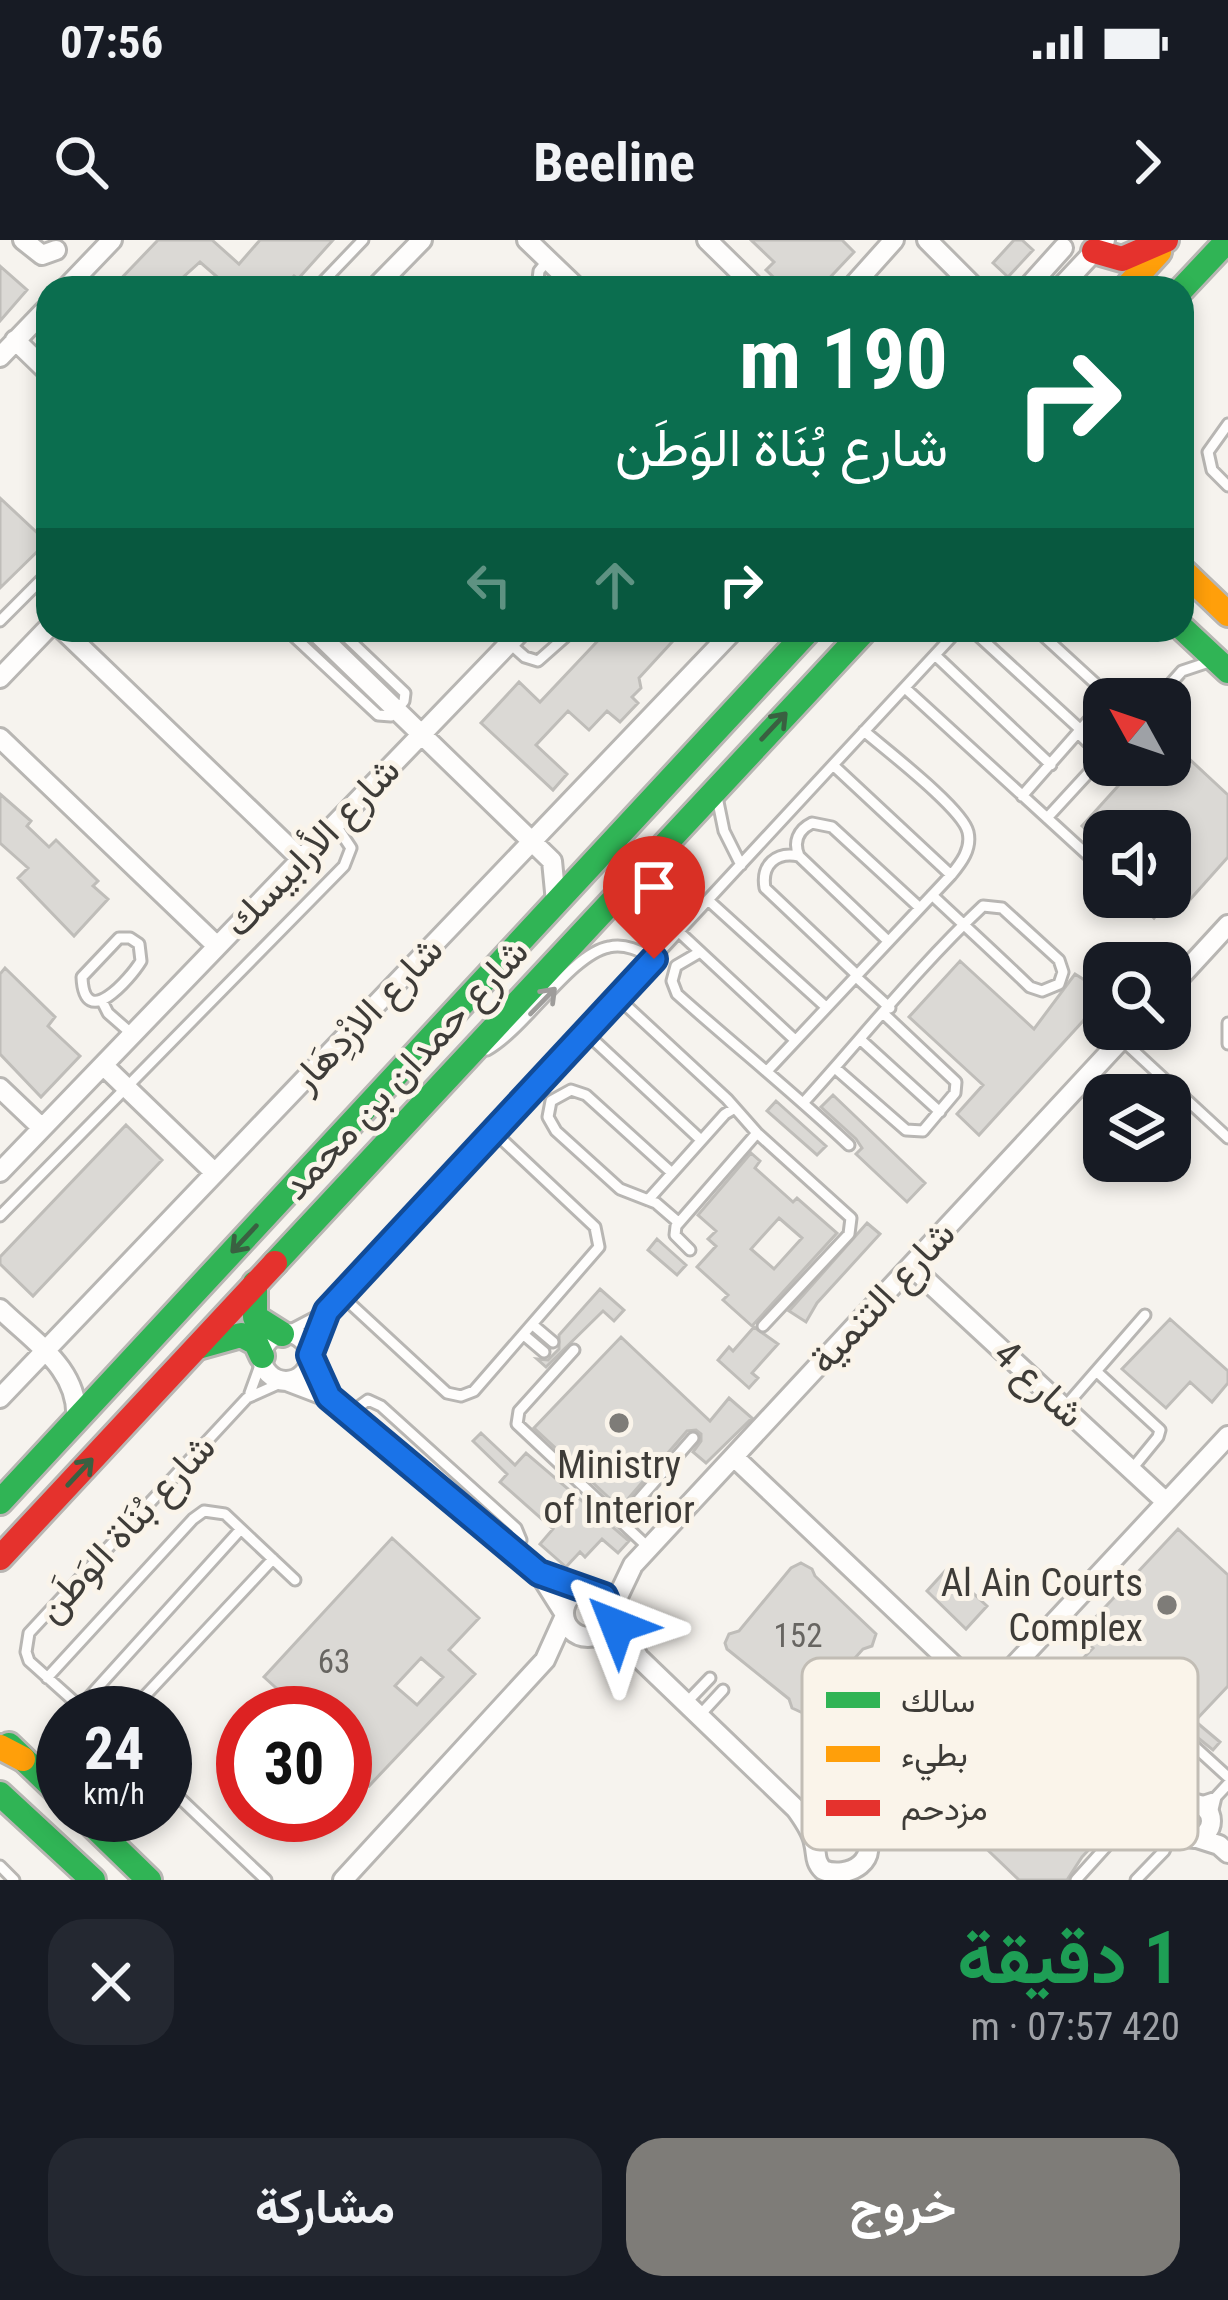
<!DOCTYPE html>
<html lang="ar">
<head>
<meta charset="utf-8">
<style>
	:root { --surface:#171b24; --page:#242831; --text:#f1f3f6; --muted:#9ea1a6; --accent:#7e7c78 }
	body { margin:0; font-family:"Roboto Condensed",Vazirmatn,sans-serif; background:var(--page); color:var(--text); direction:rtl; height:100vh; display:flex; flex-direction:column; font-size:45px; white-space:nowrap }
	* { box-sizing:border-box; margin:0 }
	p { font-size:39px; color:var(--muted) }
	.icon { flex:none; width:66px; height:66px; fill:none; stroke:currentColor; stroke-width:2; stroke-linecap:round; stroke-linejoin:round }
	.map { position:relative; height:1640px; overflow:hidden; direction:ltr }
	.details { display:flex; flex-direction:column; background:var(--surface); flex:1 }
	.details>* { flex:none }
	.hud { position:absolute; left:36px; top:36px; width:1158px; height:366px; border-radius:36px; box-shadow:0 6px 18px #0003; direction:rtl; background:#0b6e4f; color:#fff; overflow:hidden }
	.needle { width:78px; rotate:310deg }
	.fabs { position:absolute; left:1083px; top:438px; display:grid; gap:24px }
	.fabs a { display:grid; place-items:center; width:108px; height:108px; border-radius:24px; background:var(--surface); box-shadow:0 6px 18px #0003; font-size:60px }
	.speed { position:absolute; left:36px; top:1446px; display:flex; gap:24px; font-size:60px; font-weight:700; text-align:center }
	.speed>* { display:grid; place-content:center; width:156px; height:156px; border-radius:50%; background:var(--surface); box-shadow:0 6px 18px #0003; line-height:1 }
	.speed small { font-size:30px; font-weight:400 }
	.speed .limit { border:18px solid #d22; background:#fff; color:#111 }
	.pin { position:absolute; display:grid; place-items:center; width:102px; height:102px; color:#fff; margin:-123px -51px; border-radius:50% 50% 50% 0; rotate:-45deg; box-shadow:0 0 12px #0007 }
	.pin .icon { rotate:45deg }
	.me { position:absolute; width:132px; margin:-66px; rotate:315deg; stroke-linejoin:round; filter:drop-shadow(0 0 9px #0008) }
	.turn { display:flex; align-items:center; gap:42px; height:252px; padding:0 48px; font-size:54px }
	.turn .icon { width:156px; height:156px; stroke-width:2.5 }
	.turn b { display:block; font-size:84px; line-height:102px }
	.lanes { display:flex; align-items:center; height:114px; padding:0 48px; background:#0003; justify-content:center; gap:60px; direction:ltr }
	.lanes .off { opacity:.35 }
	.round { display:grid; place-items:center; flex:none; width:126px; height:126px; border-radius:36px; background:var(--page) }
	.overview { display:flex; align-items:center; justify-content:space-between; height:204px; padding:0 48px }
	h1 { font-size:72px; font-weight:700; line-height:90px; color:#1e9e55 }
	.button { display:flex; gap:24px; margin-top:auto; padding:24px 48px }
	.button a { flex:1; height:138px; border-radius:36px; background:var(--accent); color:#fff; font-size:48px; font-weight:700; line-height:138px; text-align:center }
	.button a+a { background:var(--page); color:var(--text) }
	.status { display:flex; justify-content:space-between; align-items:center; height:84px; padding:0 60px; background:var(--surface); direction:ltr }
	.status svg { height:33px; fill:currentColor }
	header { display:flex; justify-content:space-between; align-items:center; height:156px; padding:0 48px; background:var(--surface); font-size:54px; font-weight:700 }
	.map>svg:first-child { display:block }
	.building { fill:#dbd9d5; stroke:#bfbdb9; stroke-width:3; fill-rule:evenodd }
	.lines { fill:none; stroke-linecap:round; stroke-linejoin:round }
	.lane-casing { stroke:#b8b6b3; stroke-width:15 }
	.street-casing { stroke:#b8b6b3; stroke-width:24 }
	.fast-casing { stroke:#b8b6b3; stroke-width:30 }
	.slow-casing { stroke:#b8b6b3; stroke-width:30 }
	.jam-casing { stroke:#b8b6b3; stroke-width:30 }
	.lane { stroke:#fefdfc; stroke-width:9 }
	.street { stroke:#fefdfc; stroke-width:18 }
	.fast { stroke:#30b455; stroke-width:24 }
	.slow { stroke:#ff9f0a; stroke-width:24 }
	.jam { stroke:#e5322d; stroke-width:24 }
	.oneway { stroke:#3a6041 }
	.oneway2 { stroke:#9e9c9a }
	.route-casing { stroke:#114b97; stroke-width:30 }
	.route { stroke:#1a73e8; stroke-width:21 }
	.poi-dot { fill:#7e7c78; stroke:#faf4ea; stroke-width:4.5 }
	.labels { text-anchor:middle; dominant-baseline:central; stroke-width:10; stroke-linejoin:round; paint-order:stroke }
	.number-label { font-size:33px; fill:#676561 }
	.street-label { font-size:39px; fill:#3e3c38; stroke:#faf4ea }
	.poi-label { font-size:39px; fill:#3e3c38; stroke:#faf4ea }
	.key { fill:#faf4ea; stroke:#c2bdb5; stroke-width:3 }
	.key-label { font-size:33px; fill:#3e3c38 }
</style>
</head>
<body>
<div class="status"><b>07:56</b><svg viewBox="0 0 49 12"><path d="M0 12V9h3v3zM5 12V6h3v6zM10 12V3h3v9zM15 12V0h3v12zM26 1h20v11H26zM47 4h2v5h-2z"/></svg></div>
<header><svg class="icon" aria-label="forward" viewBox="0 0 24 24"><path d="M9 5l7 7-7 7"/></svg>Beeline<svg class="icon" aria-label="search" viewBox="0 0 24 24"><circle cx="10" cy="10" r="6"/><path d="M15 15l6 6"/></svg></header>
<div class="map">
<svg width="1228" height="1640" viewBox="0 0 1228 1640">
	<rect width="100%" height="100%" fill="#f6f3ee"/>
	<!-- building -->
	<path class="building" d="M158 0H212L239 24 260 0H333L298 39 294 36 283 48H218L223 42 200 22 171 48H112Z
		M751 0H842L854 12 820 48H785L766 30 774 22Z
		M1014 0H1022L1033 10 1008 37 993 23Z
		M0 26 27 50 0 81Z
		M0 258 47 302 0 348Z
		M608 390H683L639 438 641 448 632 457 638 463 620 482 607 471 589 490 568 471 536 505 567 534 553 550 481 483 519 442 540 462Z
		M1170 501 1228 555V617L1178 673 1167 663 1154 678 1131 657H1170V591H1104V606L1082 586 1137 525H1170Z
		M0 554 31 581 27 586 49 607 56 600 98 641 93 646 108 659 74 696 18 638 28 628 0 603Z
		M960 721 1034 789 1075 734 1102 751 1083 781 979 895 957 874 983 845 909 777Z
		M5 728 55 777 48 786 80 816 41 857 0 814V734Z
		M833 855 925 943 907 962 856 914 862 908 856 899 821 867Z
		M776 861 826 906 817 915 767 871Z
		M126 885 162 920 33 1056 0 1024V1017Z
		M751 913 760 921 755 928 793 962 797 958 837 993 752 1086 723 1060 728 1055 697 1027 716 1006 708 999 716 991 698 975ZM779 978 802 998 774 1029 751 1009Z
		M867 983 880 994 817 1063 806 1082 789 1071Z
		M657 999 686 1025 677 1035 648 1010Z
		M600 1049 624 1070 614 1081 603 1071 546 1127 537 1119 548 1120 559 1109V1095Z
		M1170 1079 1228 1131V1143L1212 1162 1190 1142 1166 1168 1122 1129Z
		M754 1087 778 1104 752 1133 758 1138 749 1148 718 1120 729 1107 733 1111Z
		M621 1097 710 1181 729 1158 752 1178 706 1223 693 1212 701 1201V1194L696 1190 687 1191 620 1268 534 1188Z
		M481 1193 515 1225 526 1213 629 1301 618 1313 602 1299 585 1317 580 1312 566 1327 540 1304 553 1289 500 1242 507 1234 473 1201Z
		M1178 1289 1228 1335V1446L1195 1481 1220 1502 1213 1510 1187 1489 1184 1493 1163 1473 1132 1498 1124 1490 1150 1461 1107 1421 1080 1450 1066 1436 1093 1408 1079 1395Z
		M392 1298 479 1378 449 1410 475 1434 369 1546 345 1522V1473H304L264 1437ZM421 1418 443 1437 417 1465 395 1446Z
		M801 1323 812 1329 815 1336 876 1394 872 1406 863 1409 805 1474 792 1468 789 1459 727 1409 725 1403 729 1394 739 1391 791 1328Z
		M947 1329 987 1366 966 1389 927 1351Z
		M1040 1522 1109 1588 1082 1617 1067 1640H1019L971 1594Z"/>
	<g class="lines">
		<!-- lane casing -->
		<g class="lane-casing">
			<path id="lane" d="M317 48 363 0
				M537 48 539 31 547 21
				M1228 184 1208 212 1212 230 1228 246
				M0 381 48 333
				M287 390 378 475 391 476 404 461 405 453 339 390
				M972 390 1082 491
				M509 403 525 417 538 421 573 390
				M935 415 1051 525
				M905 448 1104 630
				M1157 459 1182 431 1209 422
				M1079 494 1103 517
				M833 525 951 635
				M1022 556 1103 464 1097 445 1037 390
				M717 557 724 591 741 625
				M1047 578 1104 516
				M799 616C776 611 761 625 765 648L857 735
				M708 660 826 767
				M679 692 795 800
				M119 698H130L139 704 141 721C130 739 84 792 82 737Z
				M888 701 799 616C793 602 798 590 812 583L832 587 920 668
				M700 712 676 726 672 741 677 754C734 805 793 852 849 905
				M855 736 890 768
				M618 758 727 859 757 893 851 978 849 994 763 1086
				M102 761 108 773 132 794
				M1228 783V804
				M585 792 701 900
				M861 800 940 872
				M1122 800 1228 898
				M487 810C526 788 571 714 609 707 625 703 640 711 654 719
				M835 828 906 890 923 891 955 853 956 842 884 774
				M768 830 951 635C961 623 972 609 968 592 963 569 886 510 864 491
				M804 862C863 797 919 726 983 666L1002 668 1059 720 1063 732 1059 744 1042 751 1030 747C998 716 965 686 932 655
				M672 933 586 855 571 850 551 861 548 877 556 891 620 949 656 963 678 982
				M648 960 725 874 735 868
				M0 976 344 626 351 608 335 584
				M690 1010 675 995 676 986 757 893
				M342 1056 447 1153 461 1156 474 1151 599 1007 595 987 494 892
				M533 1085 553 1102
				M283 1094 327 1071 958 390
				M524 1095 544 1112
				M574 1110 519 1171 517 1184 649 1308
				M310 1115 325 1076
				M1096 1131 1160 1190 1158 1197 1131 1230
				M250 1153 262 1120
				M1064 1168 1145 1075
				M350 1173 368 1160 381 1166 516 1288 521 1300 515 1312
				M620 1281 693 1198
				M47 1438 193 1279 204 1271 225 1274 295 1340
				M686 1463 710 1438
				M80 1467 241 1289
				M87 1473 29 1421 26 1412 29 1393 247 1158 285 1141
				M129 1473 273 1319
				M699 1476 723 1450
				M1041 1503 1124 1581 1122 1589 1076 1640
				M1194 1506 1228 1537
				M1018 1527 1073 1471
				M165 1544 266 1640
				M1195 1564 1216 1557
				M1211 1578 1216 1557 1228 1544
				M0 1626 14 1640
				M1136 1640 1164 1611 1177 1583"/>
		</g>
		<!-- street casing -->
		<g class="street-casing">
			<path id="street" d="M23 0 42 15 56 10
				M527 0 577 48
				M707 0 756 48
				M927 0 975 48
				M66 48 112 0
				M375 48 422 0
				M851 48 894 0
				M1027 48 1063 8
				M1060 48 1105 0
				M15 100 48 132
				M0 117 48 67
				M63 390 301 619
				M314 390 552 621 556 662
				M0 438 48 388
				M0 498 217 706
				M1170 748 1228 685
				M103 825 215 933
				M0 848 42 888
				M0 932 522 390
				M911 1026 1166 1262
				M0 1069C34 1102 81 1130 76 1182
				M262 1117a24 24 0 1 1 48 0a24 24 0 1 1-48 0Z
				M287 1141 329 1157 539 1333 563 1371
				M0 1158 734 390
				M734 1217 986 1456
				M564 1373a24 24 0 1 1 48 0a24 24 0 1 1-48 0Z
				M612 1369 633 1325 1131 789
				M612 1374 639 1418 796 1569C803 1579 812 1591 814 1603 817 1614 814 1621 823 1630 848 1640 884 1620 861 1589L847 1582 827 1587 815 1604
				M1019 1421 1168 1560 1177 1581
				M1177 1581a17 17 0 1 1 34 0a17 17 0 1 1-34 0Z
				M1197 1598 1219 1605 1228 1613
				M869 1603 889 1560 1228 1196
				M343 1640 545 1420 564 1378"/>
		</g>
		<!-- fast casing -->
		<g class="fast-casing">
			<path id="fast" d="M1182 49 1228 0
				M1182 388 1228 431
				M275 1023 865 390
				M255 1043V1077L282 1094
				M198 1107 241 1095 256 1103 262 1116
				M0 1262 809 390
				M9 1505 63 1557
				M0 1554 93 1640
				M82 1575 149 1640"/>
		</g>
		<!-- slow casing -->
		<g class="slow-casing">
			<path id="slow" d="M1126 48 1159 12
				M1182 330 1228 374
				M0 1507 23 1519"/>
		</g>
		<!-- jam casing -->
		<g class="jam-casing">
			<path id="jam" d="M1094 11 1122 19 1166 0
				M0 1318 275 1023"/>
		</g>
		<!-- lane -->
		<use href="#lane" class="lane"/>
		<!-- street -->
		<use href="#street" class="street"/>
		<!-- fast -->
		<use href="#fast" class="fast"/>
		<!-- slow -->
		<use href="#slow" class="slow"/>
		<!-- jam -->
		<use href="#jam" class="jam"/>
	</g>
	<!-- one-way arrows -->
	<defs><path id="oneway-shaft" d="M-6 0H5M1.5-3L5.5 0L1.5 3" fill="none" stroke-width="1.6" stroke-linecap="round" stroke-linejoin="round" transform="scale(3)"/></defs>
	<g class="oneway">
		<use href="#oneway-shaft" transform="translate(774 486) rotate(-47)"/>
		<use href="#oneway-shaft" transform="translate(244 999) rotate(133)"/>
		<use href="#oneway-shaft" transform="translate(80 1232) rotate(-47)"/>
	</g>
	<use class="oneway2" href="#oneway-shaft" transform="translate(543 761) rotate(-46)"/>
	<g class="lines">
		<!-- route casing -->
		<g class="route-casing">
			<path id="route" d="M617 1386 604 1356 539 1333 329 1157 310 1115 327 1071 654 719"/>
		</g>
		<!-- route -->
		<use href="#route" class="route"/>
	</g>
	<!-- markers -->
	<g class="poi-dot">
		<circle cx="619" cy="1183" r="12"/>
		<circle cx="1167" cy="1365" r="12"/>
	</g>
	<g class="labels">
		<!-- number labels -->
		<g class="number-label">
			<text x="798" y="1395">152</text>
			<text x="334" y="1421">63</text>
		</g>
		<!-- street labels -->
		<g class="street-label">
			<text transform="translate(312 607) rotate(-46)">شارع الأرابيسك</text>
			<text transform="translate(367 774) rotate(-46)">شارع الازْدِهَار</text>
			<text transform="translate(405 829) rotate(-47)">شارع حمدان بن محمد</text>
			<text transform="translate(882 1057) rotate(-47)">شارع التنمية</text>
			<text transform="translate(1039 1144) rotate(43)">شارع 4</text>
			<text transform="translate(126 1288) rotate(-47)">شارع بُنَاة الوَطَن</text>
		</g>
		<!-- poi labels -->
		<g class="poi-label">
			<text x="619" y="1225">Ministry<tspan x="619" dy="45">of Interior</tspan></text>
			<text x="1143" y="1343" text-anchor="end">Al Ain Courts<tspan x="1143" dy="45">Complex</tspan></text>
		</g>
	</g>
	<!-- legend -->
	<rect x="802" y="1418" width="396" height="192" rx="18" class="key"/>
	<rect x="826" y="1452" width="54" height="16" fill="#30b455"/>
	<rect x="826" y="1506" width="54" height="16" fill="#ff9f0a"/>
	<rect x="826" y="1560" width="54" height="16" fill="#e5322d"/>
	<g class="key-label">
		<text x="901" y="1472">سالك</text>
		<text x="901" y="1526">بطيء</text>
		<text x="901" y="1580">مزدحم</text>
	</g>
</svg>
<div class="fabs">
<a><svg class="needle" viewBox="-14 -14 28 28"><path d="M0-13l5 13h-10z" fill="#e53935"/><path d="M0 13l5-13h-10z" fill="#9ea1a6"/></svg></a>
<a><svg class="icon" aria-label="sound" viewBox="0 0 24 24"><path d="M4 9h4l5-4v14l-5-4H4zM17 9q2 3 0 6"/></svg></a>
<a><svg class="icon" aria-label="search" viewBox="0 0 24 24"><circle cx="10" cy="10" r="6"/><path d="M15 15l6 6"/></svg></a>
<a><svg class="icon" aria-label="layers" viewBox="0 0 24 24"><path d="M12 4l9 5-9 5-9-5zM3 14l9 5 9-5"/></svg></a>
</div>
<div class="speed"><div>24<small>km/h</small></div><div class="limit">30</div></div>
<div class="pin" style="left:654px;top:719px;background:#d93025"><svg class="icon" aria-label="arrive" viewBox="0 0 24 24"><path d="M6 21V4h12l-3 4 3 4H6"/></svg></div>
<svg class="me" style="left:617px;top:1386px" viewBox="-20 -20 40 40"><path d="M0-17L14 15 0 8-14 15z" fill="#1a73e8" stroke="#fff" stroke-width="4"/></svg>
<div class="hud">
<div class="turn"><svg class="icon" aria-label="right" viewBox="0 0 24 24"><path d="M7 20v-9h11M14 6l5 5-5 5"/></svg><div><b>190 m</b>شارع بُنَاة الوَطَن</div></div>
<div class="lanes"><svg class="icon off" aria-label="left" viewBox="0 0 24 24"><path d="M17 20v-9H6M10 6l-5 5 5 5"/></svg><svg class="icon off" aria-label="ahead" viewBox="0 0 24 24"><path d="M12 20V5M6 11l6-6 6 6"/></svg><svg class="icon" aria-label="right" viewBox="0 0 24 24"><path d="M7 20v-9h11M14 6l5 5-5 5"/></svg></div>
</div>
</div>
<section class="details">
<div class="overview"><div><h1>1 دقيقة</h1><p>420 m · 07:57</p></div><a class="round"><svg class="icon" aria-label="close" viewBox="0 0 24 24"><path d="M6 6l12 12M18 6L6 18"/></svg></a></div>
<div class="button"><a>خروج</a><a>مشاركة</a></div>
</section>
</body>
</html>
